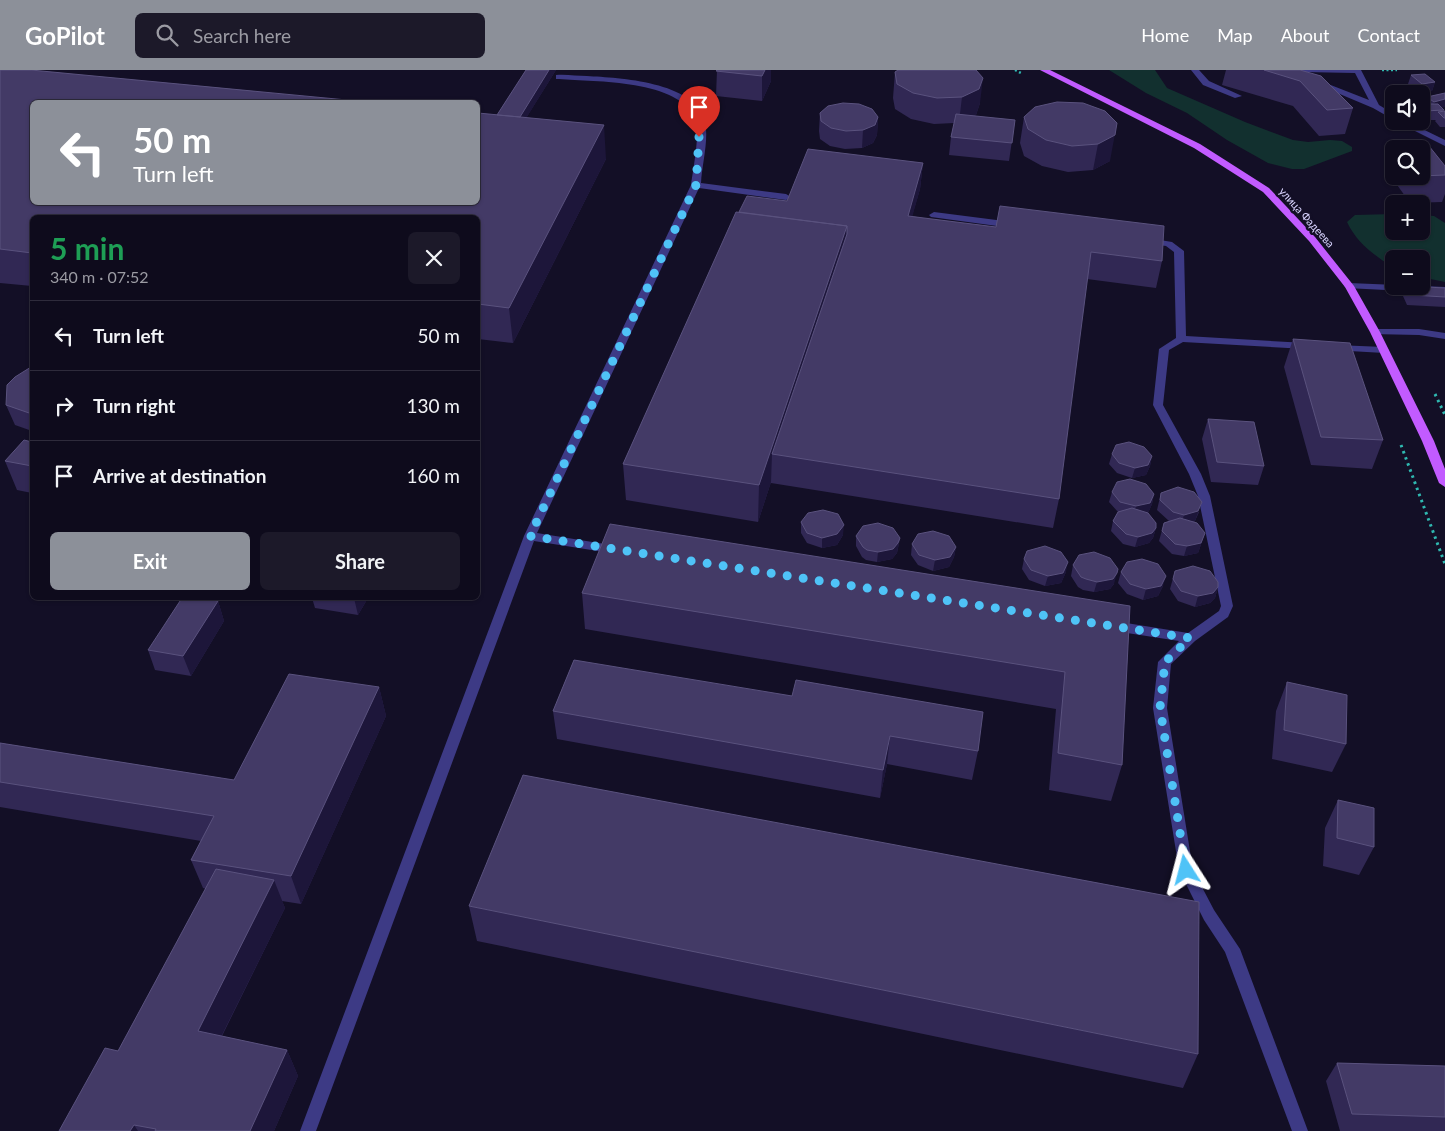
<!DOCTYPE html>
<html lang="en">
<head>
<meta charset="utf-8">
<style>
	:root { --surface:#0e0b1c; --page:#1c1929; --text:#f1f3f6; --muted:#9b9ba3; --line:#2e2b3b; --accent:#8c9099 }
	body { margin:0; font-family:Lato,sans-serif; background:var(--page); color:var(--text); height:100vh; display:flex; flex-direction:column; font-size:19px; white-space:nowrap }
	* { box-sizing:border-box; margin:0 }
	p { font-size:16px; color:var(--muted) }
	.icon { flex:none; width:28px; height:28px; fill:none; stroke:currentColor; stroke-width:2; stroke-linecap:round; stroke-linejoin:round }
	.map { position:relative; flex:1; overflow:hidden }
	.side { position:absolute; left:30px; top:145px; width:450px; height:385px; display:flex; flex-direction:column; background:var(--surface); border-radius:8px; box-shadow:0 1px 4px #0004,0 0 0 1px var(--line) }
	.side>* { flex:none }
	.hud { position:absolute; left:30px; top:30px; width:450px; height:105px; border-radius:8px; box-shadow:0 1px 4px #0004,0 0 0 1px var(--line); background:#8c9099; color:#fff; overflow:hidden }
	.tools { position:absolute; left:1385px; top:15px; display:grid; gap:10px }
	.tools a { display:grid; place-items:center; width:45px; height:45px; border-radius:8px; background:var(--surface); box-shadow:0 1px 4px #0004,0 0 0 1px var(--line); font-size:25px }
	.pin { position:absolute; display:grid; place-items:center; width:42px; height:42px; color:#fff; margin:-51px -21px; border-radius:50% 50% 50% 0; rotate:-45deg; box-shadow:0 0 5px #0007 }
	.pin .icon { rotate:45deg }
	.me { position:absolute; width:55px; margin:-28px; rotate:351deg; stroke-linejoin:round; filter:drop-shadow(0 0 4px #0008) }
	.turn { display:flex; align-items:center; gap:18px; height:105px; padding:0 20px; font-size:22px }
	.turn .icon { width:65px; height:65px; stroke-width:2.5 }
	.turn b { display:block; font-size:35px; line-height:42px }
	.round { display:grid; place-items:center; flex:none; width:52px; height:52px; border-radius:8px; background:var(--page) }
	.summary { display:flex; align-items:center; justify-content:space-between; height:85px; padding:0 20px }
	h1 { font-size:30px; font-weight:700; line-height:38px; color:#1e9e55 }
	.primary-button { display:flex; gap:10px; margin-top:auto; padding:10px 20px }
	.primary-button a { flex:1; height:58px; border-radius:8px; background:var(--accent); color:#fff; font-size:20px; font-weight:700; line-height:58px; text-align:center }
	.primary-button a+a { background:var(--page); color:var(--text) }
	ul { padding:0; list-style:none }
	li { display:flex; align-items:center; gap:15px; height:70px; padding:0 20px; border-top:1px solid var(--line) }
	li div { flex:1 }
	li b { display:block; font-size:19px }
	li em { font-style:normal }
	header { display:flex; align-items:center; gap:30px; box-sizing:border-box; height:70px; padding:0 25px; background:var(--accent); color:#fff }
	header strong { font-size:24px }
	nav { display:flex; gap:28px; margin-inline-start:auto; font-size:18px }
	.search { width:350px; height:45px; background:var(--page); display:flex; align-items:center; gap:12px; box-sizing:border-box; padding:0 18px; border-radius:8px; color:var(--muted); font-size:19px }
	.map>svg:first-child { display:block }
	.green { fill:#12302f }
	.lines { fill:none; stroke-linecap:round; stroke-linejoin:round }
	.path-far1 { stroke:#2fb8b0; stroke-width:2.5; stroke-dasharray:2 2.5; stroke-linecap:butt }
	.path { stroke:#2fb8b0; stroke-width:3; stroke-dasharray:2.5 4; stroke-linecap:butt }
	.service { fill:#3d3a85; fill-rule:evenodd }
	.primary { fill:#c25bff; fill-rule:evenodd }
	.wall { fill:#312854; fill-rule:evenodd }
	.shaded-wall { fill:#1d163a }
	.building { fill:#433a66; stroke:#5a527e }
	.route { stroke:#4fc3f7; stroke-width:9; stroke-dasharray:0 16.2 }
	.labels { text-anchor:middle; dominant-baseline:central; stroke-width:5; stroke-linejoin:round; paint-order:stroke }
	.far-street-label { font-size:11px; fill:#d9d4ff; stroke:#130f26 }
</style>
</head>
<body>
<header>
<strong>GoPilot</strong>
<div class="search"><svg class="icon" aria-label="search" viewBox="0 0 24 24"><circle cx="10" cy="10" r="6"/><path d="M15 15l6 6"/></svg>Search here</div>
<nav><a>Home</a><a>Map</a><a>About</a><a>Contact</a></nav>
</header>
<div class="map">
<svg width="1445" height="1061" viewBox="0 0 1445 1061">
	<rect width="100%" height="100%" fill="#130f26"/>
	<!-- green -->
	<path class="green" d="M1109 0H1155L1167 18 1245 52 1293 70 1308 72 1330 70 1342 71 1352 77V81L1304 99H1292L1268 93 1227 70 1187 43 1146 23Z
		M1394 144V161H1421V145L1434 146 1445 153V212L1421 207V189H1394V198L1392 197C1373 184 1357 173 1347 152L1355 145Z"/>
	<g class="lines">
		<!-- path-far1 -->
		<path class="path-far1" d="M1015 0 1023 4
			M1382 0H1397"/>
		<!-- path -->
		<path class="path" d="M1435 324 1445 345
			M1401 375 1445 494"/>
		<!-- service -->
		<path class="service" d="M1191 0H1199L1209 11 1242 26 1235 28 1203 15Z
			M1299 0H1361L1379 35 1394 44V50L1373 38 1316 14 1323 12 1369 30 1355 3 1303 2Z
			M556 5C566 4 577 6 587 6 619 8 695 11 705 52 709 70 702 94 701 113L786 124 791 127 786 130 699 118 537 463 617 476 623 480 617 484 534 471 316 1061H300L524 466 691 115C693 101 700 62 696 50 680 9 595 12 559 9H556Z
			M1395 51H1406L1445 70V76Z
			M934 142 1012 152 1017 155 1012 158 931 147 929 145Z
			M1148 168 1172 172 1184 181 1186 266 1306 273 1311 276 1306 279 1183 272 1169 280 1163 335 1201 404 1210 426 1233 536 1228 547 1195 571 1171 594 1167 638 1193 800 1214 840 1240 879 1308 1061H1292L1225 882 1204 850 1179 800 1153 638 1158 592 1179 571 1114 561 1108 556 1114 551 1188 563 1219 541 1221 536 1198 426 1189 404 1153 335 1159 279 1176 268 1174 182 1166 176 1145 173 1143 171Z
			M1349 213 1445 217V223L1346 218 1344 216Z
			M1375 259H1419L1445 263V269L1419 265 1371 264V260Z
			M1336 275 1384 277 1389 280 1384 283 1332 280 1331 278Z"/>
		<!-- primary -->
		<path class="primary" d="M1040 0H1050L1200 74 1269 118 1315 167 1354 216 1380 262 1434 371 1445 399V417L1439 413 1422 371 1370 262 1345 217 1309 171 1263 122 1194 78Z"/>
	</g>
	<!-- wall -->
	<path class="wall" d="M0 0 497 45 526 0H556L526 48 606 89 513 273 478 269V148H32V216L0 213Z
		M717 0H771V11L762 31 716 26Z
		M1226 0H1300L1353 38 1345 64 1319 66 1293 36 1222 15Z
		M895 2 980 33 976 45 974 46 1015 50 1009 91 949 85 951 67 954 53 934 54 911 49 895 39 893 28Z
		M1411 5 1435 12 1432 21 1418 23 1408 14Z
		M1445 23 1442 38 1444 40 1443 42 1445 41V57H1440L1435 51 1436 50H1421V34H1425L1427 27Z
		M1083 33 1110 91 1093 100 1068 102 1042 96 1024 86 1020 73 1024 47Z
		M820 43 878 47 877 65 873 73 862 78 845 79 830 76 820 69 819 61Z
		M1394 71H1425L1445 96V124L1442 132 1410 133 1385 98ZM1394 79H1421V106H1394Z
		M923 93 920 119 912 146 1162 191 1156 218 1087 209 1059 429 1053 458 771 413V412L758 452 626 430 623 394 739 142 787 131Z
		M1407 216 1445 218V237L1407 235 1403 226Z
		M1293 269 1383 370 1372 399 1311 395 1284 297Z
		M32 297V361L15 355 6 335Z
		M1208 349 1264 396 1258 415 1211 412 1202 369Z
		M32 372V423L17 420 5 391Z
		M1112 384 1152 386 1150 396 1146 405 1132 408 1117 403 1109 394Z
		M1112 422 1154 424 1152 434 1148 443 1156 458 1153 468 1149 473 1135 477 1123 474 1111 461 1113 451 1118 442 1109 432Z
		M1161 423 1199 442 1195 451 1194 452 1205 463 1198 483 1184 486 1172 484 1159 471 1164 453 1169 451 1157 440Z
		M801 452 843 465 837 475 822 478 807 473 801 463Z
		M856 466 900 468 897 483 892 489 877 492 866 490 862 487 856 476Z
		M912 474 956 477 954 487 949 497 933 501 918 495 911 485Z
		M1024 489 1066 502 1061 513 1045 516 1029 510 1022 499Z
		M1073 495 1114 514 1110 519 1094 522 1083 520 1078 517 1071 506Z
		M1175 501 1218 517 1215 528 1210 533 1195 537 1178 531 1170 519Z
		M1121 502 1163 516 1158 526 1143 530 1127 524 1118 513Z
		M582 523 1130 536 1122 695 1111 731 1049 720 1056 639 585 559Z
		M312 528H368L358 545 315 538Z
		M218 531 224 551 191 606 155 600 148 580Z
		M574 590 978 681 972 710 887 694 880 728 557 669 553 641Z
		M1287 612 1346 674 1332 702 1272 689 1276 641Z
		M379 617 386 646 301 834 282 831 285 838 222 966 287 980 298 1006 274 1061H59L118 981 206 819 203 818 191 790 201 771 0 737V673L234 710Z
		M1338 730 1374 777 1359 805 1323 796 1325 758Z
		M469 836 1198 984 1183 1018 477 871Z
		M1337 993 1445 996V1061H1340L1326 1011Z"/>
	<!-- shaded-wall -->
	<path class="shaded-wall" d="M549 0H556L507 79 506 70Z
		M765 0H771V11L762 31V6Z
		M983 8 980 33 976 45 959 52 962 27Z
		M1435 12 1432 21 1418 23 1422 14Z
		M1445 29V37L1431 41 1434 32Z
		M878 47 877 65 873 73 862 78 863 60Z
		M1117 53 1110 91 1093 100 1098 74Z
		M604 55 606 89 513 273 509 238Z
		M923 93 920 119 905 173 908 146Z
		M847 156 845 191 772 384 771 412 758 452 759 415Z
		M1152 386 1150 396 1146 405 1132 408 1135 398Z
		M1154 424 1152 434 1148 443 1133 447 1136 436Z
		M1202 432 1195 451 1181 455 1184 445Z
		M844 455 843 465 837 475 822 478V468Z
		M1156 458 1153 468 1149 473 1135 477 1138 467Z
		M1205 463 1198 483 1184 486 1187 476Z
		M900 468 897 483 892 489 877 492 878 482Z
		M956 477 954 487 949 497 933 501 935 490Z
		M1068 492 1066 502 1061 513 1045 516 1048 506Z
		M1117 503 1114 514 1110 519 1094 522 1097 512Z
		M1166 506 1163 516 1158 526 1143 530 1146 519Z
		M1218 517 1215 528 1210 533 1195 537 1198 526Z
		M354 528H368L358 545Z
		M218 531 224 551 191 606 183 586Z
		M379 617 386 646 301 834 291 806Z
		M890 666 887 694 880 728 883 700Z
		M274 810 285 838 211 987 198 961Z
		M287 980 298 1006 274 1061H250Z
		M134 1055 138 1061H130Z"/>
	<!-- building -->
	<path class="building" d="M0 0H31L368 32H32V132H478V43L604 55 509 238 478 234V148H32V183L0 179Z
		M526 0H549L520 47 497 45Z
		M717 0H765L762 6 716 1Z
		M898 0H976L983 8 979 19 962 27 937 28 913 23 897 14 895 2Z
		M1264 0H1300L1321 6 1353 38 1327 40 1300 11Z
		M1425 4 1435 12 1422 14 1411 5Z
		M1445 23V29L1434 32 1427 27Z
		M1057 32 1083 33 1105 41 1117 53 1115 65 1098 74 1072 76 1046 70 1028 59 1024 47 1035 37Z
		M843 33 859 34 872 39 878 47 875 55 863 60 846 61 831 58 821 51 820 43 828 36Z
		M1421 34H1438L1444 40 1424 41 1421 37Z
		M1445 41V48H1444L1438 42Z
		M956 44 1015 50 1012 73 951 67Z
		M1394 71H1425L1445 96V105L1421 106V79H1399Z
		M808 79 923 93 908 146 996 157 1000 136 1164 156 1162 191 1091 182 1059 429 772 384 847 164V156L739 142 747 126 787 131Z
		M736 142 847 156 759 415 623 394Z
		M1407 216 1445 218V227L1411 225Z
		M1293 269 1350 273 1383 370 1321 367Z
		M31 297H32V344L6 335 7 315 15 307Z
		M1208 349 1254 352 1264 396 1217 392Z
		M24 370 32 372V396L5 391Z
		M1129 372 1144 377 1152 386 1148 395 1135 398 1119 393 1112 384 1116 375Z
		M1130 409 1146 414 1154 424 1150 433 1136 436 1120 432 1112 422 1117 412Z
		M1178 417 1194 422 1202 432 1198 441 1184 445 1173 442 1160 430 1161 423Z
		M1132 438 1148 443 1156 453V458L1152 463 1138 467 1126 464 1113 451 1118 442Z
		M823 440 838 444 844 455 837 464 822 468 807 463 801 452 808 443Z
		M1180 448 1197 453 1205 463 1201 473 1187 476 1175 474 1162 461 1164 453Z
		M878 453 893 458 900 468 898 473 893 479 878 482 867 480 863 477 856 466 863 456Z
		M610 454 1130 536 1122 695 1058 683 1065 602 582 523Z
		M933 461 949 466 956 477 950 487 935 490 919 485 912 474 918 464Z
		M1045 476 1061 482 1068 492 1063 503 1048 506 1031 500 1024 489 1027 481Z
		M1094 482 1110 488 1118 499 1117 503 1113 509 1097 512 1086 509 1081 507 1073 495 1079 485Z
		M1142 489 1158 494 1166 506 1161 516 1146 519 1130 514 1121 502 1127 492Z
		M1193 496 1210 501 1218 512V517L1213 523 1198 526 1181 521 1173 509 1175 501Z
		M182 528H196L218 531 183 586 148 580Z
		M574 590 792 626 796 610 983 642 978 681 890 666 883 700 553 641Z
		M289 604 379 617 291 806 191 790 214 746 0 712V673L234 710Z
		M1287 612 1347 625 1346 674 1284 660Z
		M523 705 1199 832 1198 984 469 836Z
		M1338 730 1374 738V777L1337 768Z
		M216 799 274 810 198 961 287 980 250 1061H155L156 1059 134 1055 130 1061H59L105 978 118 981Z
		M1337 993 1445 996V1047L1352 1044Z"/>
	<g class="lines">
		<!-- route -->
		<path class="route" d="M699 67 696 115 530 466 1190 568 1165 592 1160 638 1186 800"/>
	</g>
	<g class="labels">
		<!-- far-street labels -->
		<g class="far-street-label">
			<text transform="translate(1307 147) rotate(48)">улица Фадеева</text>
		</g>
	</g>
</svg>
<div class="tools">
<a><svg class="icon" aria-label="sound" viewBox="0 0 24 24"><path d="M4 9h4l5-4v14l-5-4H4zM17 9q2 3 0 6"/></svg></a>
<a><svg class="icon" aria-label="search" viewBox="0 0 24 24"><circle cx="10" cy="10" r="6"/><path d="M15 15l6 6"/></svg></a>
<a>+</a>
<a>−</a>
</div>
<div class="pin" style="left:699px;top:67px;background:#d93025"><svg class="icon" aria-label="arrive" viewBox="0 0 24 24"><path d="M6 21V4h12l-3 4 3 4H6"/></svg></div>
<svg class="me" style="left:1186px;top:800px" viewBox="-20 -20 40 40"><path d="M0-17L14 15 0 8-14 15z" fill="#4fc3f7" stroke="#fff" stroke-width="4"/></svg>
<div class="hud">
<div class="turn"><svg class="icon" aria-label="left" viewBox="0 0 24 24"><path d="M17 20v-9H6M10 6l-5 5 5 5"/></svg><div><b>50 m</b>Turn left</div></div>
</div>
<section class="side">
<div class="summary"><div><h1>5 min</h1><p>340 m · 07:52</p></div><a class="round"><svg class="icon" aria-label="close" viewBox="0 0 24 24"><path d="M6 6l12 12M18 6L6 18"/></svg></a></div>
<ul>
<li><svg class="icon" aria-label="left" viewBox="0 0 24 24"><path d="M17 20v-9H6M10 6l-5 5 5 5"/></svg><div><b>Turn left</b></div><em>50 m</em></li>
<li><svg class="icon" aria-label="right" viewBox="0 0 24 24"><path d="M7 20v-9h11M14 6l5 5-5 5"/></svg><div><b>Turn right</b></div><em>130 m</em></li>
<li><svg class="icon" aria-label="arrive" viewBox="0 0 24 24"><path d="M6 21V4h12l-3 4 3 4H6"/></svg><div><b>Arrive at destination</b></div><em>160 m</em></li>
</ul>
<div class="primary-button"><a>Exit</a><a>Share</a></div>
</section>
</div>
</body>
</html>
